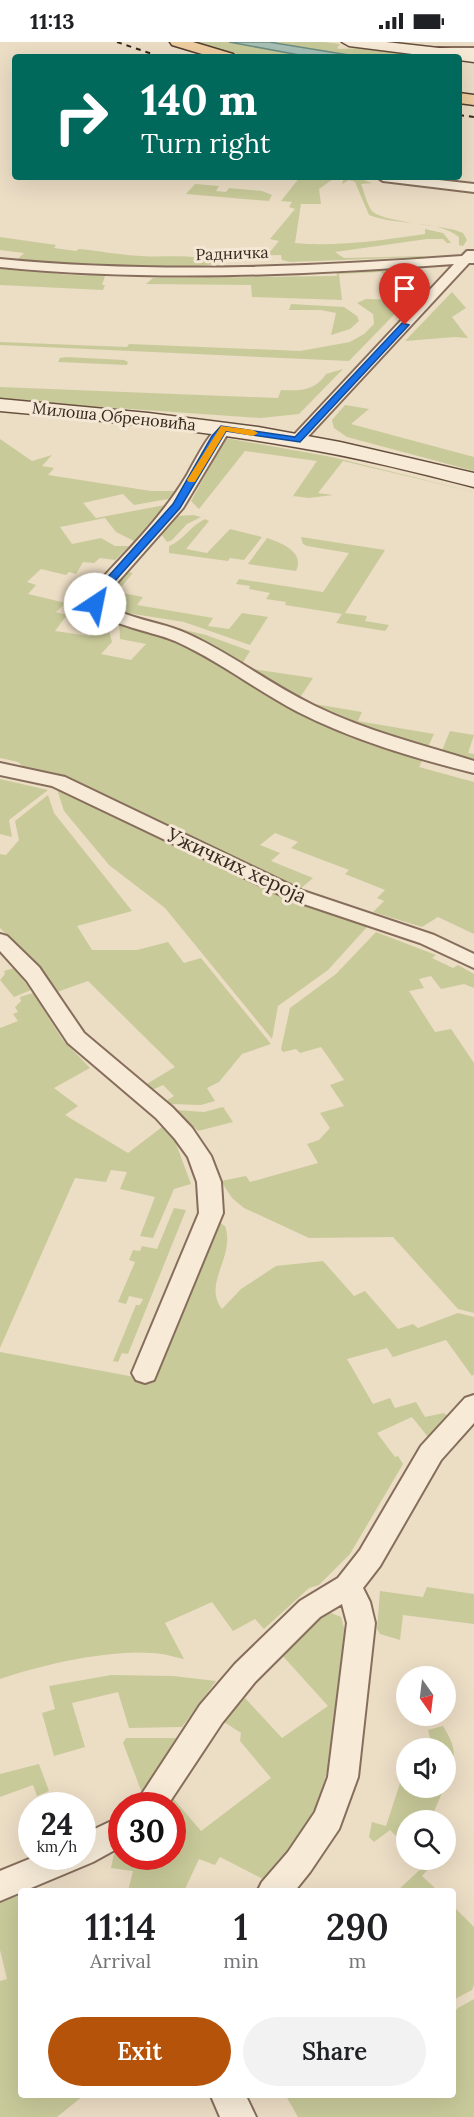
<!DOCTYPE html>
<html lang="en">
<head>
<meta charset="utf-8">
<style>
	:root { --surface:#fff; --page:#f2f2f2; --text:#202124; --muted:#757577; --accent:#b45309 }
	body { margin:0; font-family:Lora,serif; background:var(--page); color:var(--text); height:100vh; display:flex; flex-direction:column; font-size:22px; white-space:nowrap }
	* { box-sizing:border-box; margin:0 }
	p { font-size:20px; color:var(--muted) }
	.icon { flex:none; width:33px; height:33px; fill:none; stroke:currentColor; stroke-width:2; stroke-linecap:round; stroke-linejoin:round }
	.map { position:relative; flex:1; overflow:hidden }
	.sheet { position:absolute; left:18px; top:1846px; width:438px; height:210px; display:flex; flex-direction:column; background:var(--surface); border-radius:6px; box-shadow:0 6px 24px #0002 }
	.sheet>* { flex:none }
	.top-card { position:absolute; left:12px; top:12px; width:450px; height:126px; border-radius:6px; box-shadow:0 6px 24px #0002; background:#00695c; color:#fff; overflow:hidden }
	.needle { width:39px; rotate:166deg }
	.tools { position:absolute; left:396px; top:1624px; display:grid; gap:12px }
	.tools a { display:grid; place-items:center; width:60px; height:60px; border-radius:50%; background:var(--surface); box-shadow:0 6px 24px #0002; font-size:30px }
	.speed { position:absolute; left:18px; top:1750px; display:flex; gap:12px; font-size:30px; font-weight:700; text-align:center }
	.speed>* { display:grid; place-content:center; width:78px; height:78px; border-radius:50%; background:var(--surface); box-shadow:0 6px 24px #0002; line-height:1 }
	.speed small { font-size:15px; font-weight:400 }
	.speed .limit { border:9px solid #d22; background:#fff; color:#111 }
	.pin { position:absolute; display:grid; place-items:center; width:51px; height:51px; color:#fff; margin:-62px -26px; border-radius:50% 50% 50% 0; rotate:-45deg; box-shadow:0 0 6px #0007 }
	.pin .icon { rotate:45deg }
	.me { position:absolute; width:66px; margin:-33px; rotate:34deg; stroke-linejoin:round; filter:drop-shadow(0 0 4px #0008) }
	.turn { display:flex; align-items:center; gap:21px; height:126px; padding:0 30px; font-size:27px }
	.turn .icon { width:78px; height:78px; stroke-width:2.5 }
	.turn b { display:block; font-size:42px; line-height:51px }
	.eta { display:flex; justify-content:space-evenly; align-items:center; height:102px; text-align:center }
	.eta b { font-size:36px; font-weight:600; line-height:42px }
	.button { display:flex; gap:12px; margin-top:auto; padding:12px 30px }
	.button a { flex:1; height:69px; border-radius:36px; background:var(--accent); color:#fff; font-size:24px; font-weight:600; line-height:69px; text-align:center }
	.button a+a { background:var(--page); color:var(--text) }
	.status { display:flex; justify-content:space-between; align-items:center; height:42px; padding:0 30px; background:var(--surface); direction:ltr }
	.status svg { height:16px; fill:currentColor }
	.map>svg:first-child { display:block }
	.green { fill:#c9ca9a }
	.water { fill:#a7c0b6; stroke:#6e8e83; stroke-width:1.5 }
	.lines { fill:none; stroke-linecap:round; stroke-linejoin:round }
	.street-casing { stroke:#876e5c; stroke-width:4 }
	.secondary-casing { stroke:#68503f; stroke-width:3 }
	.primary-casing { stroke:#553d30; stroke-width:3 }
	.street { fill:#f7ebd8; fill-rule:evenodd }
	.secondary { fill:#f7ebd8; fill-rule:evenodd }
	.primary { fill:#eecd9f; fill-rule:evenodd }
	.rail { stroke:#37281f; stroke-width:2; stroke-dasharray:5 5; stroke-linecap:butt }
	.route { fill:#1a73e8; stroke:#114b97; stroke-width:1.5 }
	.slow { fill:#f59e0b }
	.labels { text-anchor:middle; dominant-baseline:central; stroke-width:6; stroke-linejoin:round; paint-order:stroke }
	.far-street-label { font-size:16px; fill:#37281f; stroke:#f4e8d5 }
	.street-label { font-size:20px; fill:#37281f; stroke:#f4e8d5 }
</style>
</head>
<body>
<div class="status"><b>11:13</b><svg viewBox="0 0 49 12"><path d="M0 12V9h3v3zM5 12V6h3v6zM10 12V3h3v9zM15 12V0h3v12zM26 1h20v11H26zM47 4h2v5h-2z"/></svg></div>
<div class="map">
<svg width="474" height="2075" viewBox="0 0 474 2075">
	<rect width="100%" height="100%" fill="#ecddc5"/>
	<!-- green -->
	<path class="green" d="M196 0H229L310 15H240Z
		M269 0H324L340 2 337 6 339 7 364 6 427 15H361Z
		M300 135H336L319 147 321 162H301L295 201C334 205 386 198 425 192V187L443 191 451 201H447L443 197H427L335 210 344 216 425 214 420 215 290 220 282 218 281 213 242 214 241 208 269 211 279 199 270 197 295 167 289 165 292 160 281 159Z
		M344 135H355L372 141 361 142C364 150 367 162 372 169 380 179 439 184 455 188L463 191 467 198 463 204 459 203V195C437 177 395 184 369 173L355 140 349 138 342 142Z
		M195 142 219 144 216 149 226 150 229 146 262 149 272 153 269 159 186 152Z
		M0 195 56 203 54 206 76 209 79 207C100 209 120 213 141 214 159 216 202 210 215 222L192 225 101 224 18 217 24 211 0 208Z
		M0 225 69 233 105 234 102 243H105L103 248 0 243Z
		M378 228C391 229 418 231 419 247L349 319 0 303V300L127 305 129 302 300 309 350 300 364 292 374 282 373 272 357 261 366 257 396 258 408 244 380 230 339 232 342 258 252 255 251 243 146 242 153 236 337 234 336 229Z
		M452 250 466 266 452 275 468 296 455 295 405 299Z
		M291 262 344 265 357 274 359 279 350 287 331 293 336 271 321 268H289Z
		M66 315 124 318 128 320 127 323 58 320 60 316Z
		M343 327 299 372 261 376 0 358V345L278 356 281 348C300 349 315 349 326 332Z
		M345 363 369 367 351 382 474 415V429L347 395 334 386 332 378Z
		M226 396 332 415 474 450 343 419 318 451 333 453 309 456 293 454 317 419 245 409 199 467 191 459Z
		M0 397 32 419 52 413 42 424 54 426 48 433 151 449H175L168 457 134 463 123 452 83 461 96 476 165 463 134 499 116 490 105 476 60 485 72 502 101 496 115 504H129L115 518 100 516 94 521 83 520 76 532 69 530 66 533 41 527 27 540 36 543 28 552 66 561 56 570 67 573 55 589 90 594 99 583 108 585 112 600 101 612 131 618 146 602 120 597 119 579 175 598 220 622 423 717 419 725 474 740V892L438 875 422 885 373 870 384 859 377 856 385 848 345 832 349 828 291 806 298 800 275 791 260 803 280 811 271 819 313 836 299 848 66 736 25 726 18 720 0 716Z
		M193 473 201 475 187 482 172 498 167 500 161 492 177 474Z
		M205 477 209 479 186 507 207 511 230 487 262 495 244 518 230 516 228 519 169 511V504C184 498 190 484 205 477Z
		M301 495 385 508 345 571 367 574 365 579 389 583 385 589 336 581 342 572 285 563 286 560 266 557 270 551 249 547 250 544 236 542 239 537 323 550 349 511 307 504 303 502Z
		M267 496C282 501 305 510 296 529L248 522Z
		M127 530 133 531 117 550 143 555 137 563 213 576 208 584 229 587 242 571 268 575 250 603 184 580 121 570 104 560Z
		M168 584 206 593 250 609 242 622Z
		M253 627 313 636 299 657Z
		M308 661 362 670 358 679 434 692 428 705 441 708 440 710 355 682Z
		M450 689 474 693 468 711 474 712V719L441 711Z
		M0 737 48 748 9 778 12 795 0 792Z
		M57 747 289 859 368 884 328 928 278 964 272 997 165 866 109 823 64 769Z
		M48 753 54 771 132 869 77 884 92 908H137L168 900 184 921 201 916 271 1002 242 1012 219 1040 207 1046 215 1059 201 1063 169 1062 166 1059 174 1054 163 1043 152 1048 145 1043 175 1025 88 939 57 950 44 930 0 886V812L6 813 19 798 15 779Z
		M376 890 436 913 432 916 453 926 458 923 474 932V946L464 942 441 947 431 934 419 937 424 946 409 949 435 990 451 987 474 1021V1271L458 1267 393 1195 309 1196 244 1166 232 1156 221 1139 246 1134 250 1140 318 1121 307 1102 319 1098 330 1086 320 1071 344 1064 330 1043 344 1038 321 1005 300 1011 296 1007 283 1010 281 1007 290 966 336 932Z
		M14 926 31 948 14 955 0 938 5 932 4 929Z
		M33 951 62 997 90 1026 54 1046 78 1064 65 1073 128 1111 162 1085 175 1099 191 1142 174 1147 153 1196 140 1194 155 1155 120 1147 127 1130 111 1128 106 1140 75 1136 0 1306V986L18 979 13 972 18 970 15 965 21 959 20 955Z
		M223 1065 233 1080 198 1089 176 1068 204 1070Z
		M174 1166 186 1168 128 1312 122 1311 118 1320 113 1319 136 1263H140L143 1257 129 1254 126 1262 118 1260 135 1220 129 1218 133 1208 140 1209 142 1204 157 1207Z
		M219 1180 225 1184C236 1215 202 1241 222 1267L241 1247 276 1224 323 1219 354 1254 365 1249 398 1287 413 1282 418 1286 458 1271 474 1275V1332L472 1334 446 1298 393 1315 387 1306 347 1317 373 1362 390 1356 395 1366 416 1360 425 1375 444 1371 447 1374 428 1395 412 1375 377 1391 395 1415 398 1414 403 1422 350 1512 319 1543 309 1546 264 1587 255 1577 233 1589 212 1560 165 1581 184 1617C174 1615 162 1611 152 1611 111 1607 39 1623 0 1637V1310L140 1336Z
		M427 1545 474 1552V1582L403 1573 400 1598 380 1592 377 1587 380 1549 423 1555Z
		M331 1571 341 1575 345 1589 328 1726 315 1770 291 1807 265 1838 220 1815 215 1823 199 1817 184 1849H128L133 1829 111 1826 114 1812 121 1807 122 1815H172V1764H166L172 1755 201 1789 271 1736 240 1699 241 1691 224 1680 245 1656 282 1696 328 1664 281 1612 315 1577Z
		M111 1633 173 1634 216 1639 182 1685 129 1686 118 1650 72 1661 85 1705 54 1714 42 1671 55 1667 49 1644Z
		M443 1684C458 1708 456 1716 446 1742V1707H433L428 1688Z
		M126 1696H176L142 1751 123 1701Z
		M39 1722 49 1749 37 1754 33 1743 0 1755V1732Z
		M406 1723V1746H444L430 1779H406V1804L390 1788 374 1800 369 1795 372 1780 386 1784Z
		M421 1818H436L422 1834 438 1849H397L425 1823Z
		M21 1852V2054H83L57 2075H0V1939L7 1937 0 1908V1859Z
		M453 1864 474 1885V1943L472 1948 453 1958Z
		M474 1957V2075H298L286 2054H453V1972L458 1966Z"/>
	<!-- water -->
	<path class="water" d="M229 0H269L361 15H310Z"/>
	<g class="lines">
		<!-- street casing -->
		<g class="street-casing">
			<path id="street" d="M474 6V12H434L429 9 434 6Z
				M377 135H412L474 142V150L383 139Z
				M467 209H474V221H469L302 401H292L290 398 292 395 454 222C302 233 152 240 0 225V217C155 232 308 225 462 214Z
				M224 382 231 386 183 466 108 551 103 560C126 578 161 579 188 592 232 612 271 643 315 664 366 689 420 702 474 719V731C414 716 353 698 298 670 256 648 218 618 175 599 153 589 95 581 86 559L95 544C127 509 162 475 187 433 194 421 211 385 224 382Z
				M0 721 65 735 303 849 434 893 474 912V926L420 901 289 857 52 744 0 733Z
				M0 892 7 894 39 925 84 991 172 1065 192 1086 211 1114 221 1140 223 1171 154 1338 145 1341 136 1338 132 1331 199 1171 197 1140 188 1115 175 1097 156 1076 68 1001 27 939 0 909Z
				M474 1353V1381L441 1418 380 1524 363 1546 370 1560 375 1581 358 1735 339 1787 310 1830 294 1850H257L262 1840 288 1810 315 1770 328 1735 347 1581 342 1562 320 1575 255 1640 222 1681 167 1764H134L200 1663 235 1622 300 1559 338 1536 360 1508 421 1404 465 1356Z
				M122 1774V1804L93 1820 0 1859V1829L34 1815H82V1793Z
				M211 2054H246L256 2075H220Z"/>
		</g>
		<!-- secondary casing -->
		<g class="secondary-casing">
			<path id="secondary" d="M342 0H386L474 10V20L459 18V15H436L349 4Z
				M0 357 148 371 258 385 340 400 474 431V445C415 430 356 415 295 405 198 388 99 378 0 369Z"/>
		</g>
		<!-- primary casing -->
		<g class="primary-casing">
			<path id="primary" d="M170 0H193L233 12 236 15H212L172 3Z
				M459 51 474 53V63L459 61Z"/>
		</g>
		<!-- street -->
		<use href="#street" class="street"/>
		<!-- secondary -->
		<use href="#secondary" class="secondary"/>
		<!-- primary -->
		<use href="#primary" class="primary"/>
		<!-- rail -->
		<path class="rail" d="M117 0 161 15
			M459 73 474 75"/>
	</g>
	<!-- route -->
	<path class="route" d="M402 281 409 283 300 400 226 389 180 466 105 550 98 564H91L89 559 98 546 173 462 212 394 221 384 295 395Z"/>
	<!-- slow -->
	<path class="slow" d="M221 384 253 388 258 391 253 394 226 389 195 440H189L187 438Z"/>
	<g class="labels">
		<!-- far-street labels -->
		<g class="far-street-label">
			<text transform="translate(232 211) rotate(-2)">Радничка</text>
			<text transform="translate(114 374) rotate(6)">Милоша Обреновића</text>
		</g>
		<!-- street labels -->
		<g class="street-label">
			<text transform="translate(237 823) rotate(25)">Ужичких хероја</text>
		</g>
	</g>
</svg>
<div class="tools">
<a><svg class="needle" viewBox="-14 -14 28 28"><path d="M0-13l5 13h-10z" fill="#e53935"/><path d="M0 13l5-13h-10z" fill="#757577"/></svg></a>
<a><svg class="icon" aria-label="sound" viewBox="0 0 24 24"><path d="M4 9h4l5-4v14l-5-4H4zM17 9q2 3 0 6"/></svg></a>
<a><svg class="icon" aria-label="search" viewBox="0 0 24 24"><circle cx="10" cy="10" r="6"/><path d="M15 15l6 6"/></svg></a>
</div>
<div class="speed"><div>24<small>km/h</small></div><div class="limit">30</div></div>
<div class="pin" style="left:405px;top:283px;background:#d93025"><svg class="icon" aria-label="arrive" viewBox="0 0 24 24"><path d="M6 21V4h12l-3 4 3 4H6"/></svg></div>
<svg class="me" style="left:95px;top:562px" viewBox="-20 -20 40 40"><circle r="19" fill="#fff"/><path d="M0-13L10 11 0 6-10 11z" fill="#1a73e8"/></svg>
<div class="top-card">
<div class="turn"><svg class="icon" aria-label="right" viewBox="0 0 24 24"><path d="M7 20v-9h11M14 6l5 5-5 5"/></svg><div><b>140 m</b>Turn right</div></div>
</div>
<section class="sheet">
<div class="eta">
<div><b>11:14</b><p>Arrival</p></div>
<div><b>1</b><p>min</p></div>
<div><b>290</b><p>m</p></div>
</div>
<div class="button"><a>Exit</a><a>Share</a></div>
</section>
</div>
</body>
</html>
